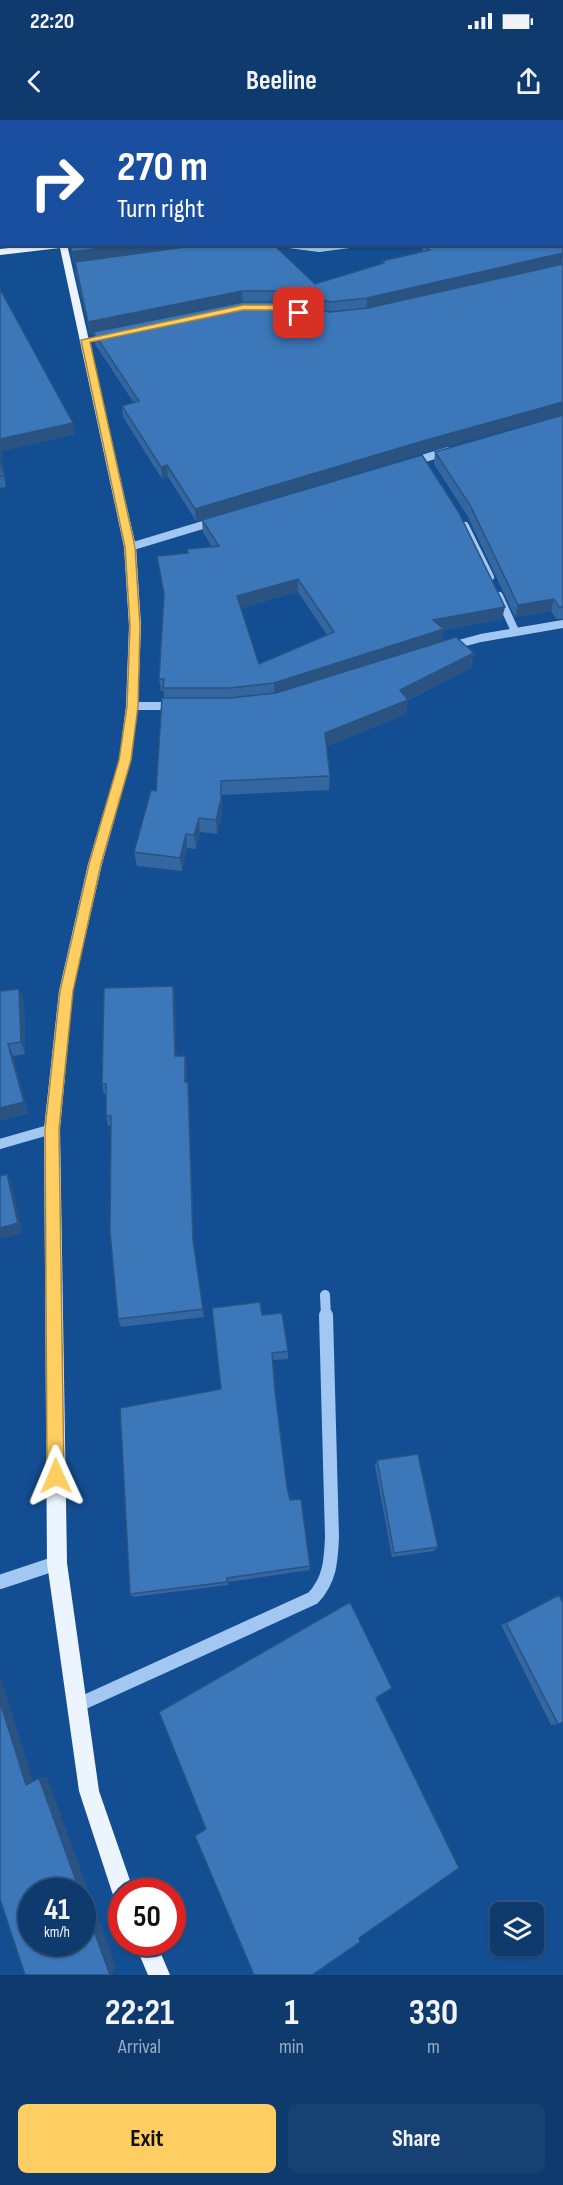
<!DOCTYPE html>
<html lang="en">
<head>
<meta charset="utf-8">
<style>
	:root { --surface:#0e3a6e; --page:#174173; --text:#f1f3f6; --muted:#9badc2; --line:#2e5481; --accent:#ffce62 }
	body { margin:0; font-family:"Sofia Sans Condensed",sans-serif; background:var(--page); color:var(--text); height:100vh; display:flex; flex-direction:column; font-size:22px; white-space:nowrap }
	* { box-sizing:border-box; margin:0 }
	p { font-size:20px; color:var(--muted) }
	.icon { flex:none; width:33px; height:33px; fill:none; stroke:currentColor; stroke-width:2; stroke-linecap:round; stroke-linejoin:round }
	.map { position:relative; height:1855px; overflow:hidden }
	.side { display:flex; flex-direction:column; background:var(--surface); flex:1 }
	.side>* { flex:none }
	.banner { position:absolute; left:0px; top:0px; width:564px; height:126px; box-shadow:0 2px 4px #0004,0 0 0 2px var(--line); background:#1a4fa0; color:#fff; overflow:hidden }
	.controls { position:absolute; left:490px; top:1782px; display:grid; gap:12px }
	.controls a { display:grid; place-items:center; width:54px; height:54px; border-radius:9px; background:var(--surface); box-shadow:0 2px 4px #0004,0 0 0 2px var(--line); font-size:30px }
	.speed { position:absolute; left:18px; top:1758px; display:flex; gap:12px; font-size:30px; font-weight:700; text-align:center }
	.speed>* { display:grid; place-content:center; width:78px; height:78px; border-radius:50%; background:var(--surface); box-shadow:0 2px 4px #0004,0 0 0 2px var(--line); line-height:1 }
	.speed small { font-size:15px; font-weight:400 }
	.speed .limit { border:9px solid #d22; background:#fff; color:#111 }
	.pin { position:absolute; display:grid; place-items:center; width:51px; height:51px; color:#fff; margin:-26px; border-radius:12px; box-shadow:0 3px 9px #0006 }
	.me { position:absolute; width:66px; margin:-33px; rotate:359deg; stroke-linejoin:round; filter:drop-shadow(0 0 4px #0008) }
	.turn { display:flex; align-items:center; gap:21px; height:126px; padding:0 18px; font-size:27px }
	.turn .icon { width:78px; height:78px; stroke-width:2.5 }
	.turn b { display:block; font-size:42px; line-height:51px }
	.eta { display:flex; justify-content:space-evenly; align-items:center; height:102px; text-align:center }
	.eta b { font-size:36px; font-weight:700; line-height:42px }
	.primary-button { display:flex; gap:12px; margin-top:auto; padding:12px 18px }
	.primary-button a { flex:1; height:69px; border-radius:9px; background:var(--accent); color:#111; font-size:24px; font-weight:700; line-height:69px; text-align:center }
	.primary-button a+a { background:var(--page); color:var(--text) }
	.status { display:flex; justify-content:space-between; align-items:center; height:42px; padding:0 30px; background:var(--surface); direction:ltr }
	.status svg { height:16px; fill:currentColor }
	header { display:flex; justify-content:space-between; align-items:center; height:78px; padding:0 18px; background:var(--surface); font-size:27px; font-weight:700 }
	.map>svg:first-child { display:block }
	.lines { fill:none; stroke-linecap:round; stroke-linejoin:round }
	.minor-far3 { stroke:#a1c7f2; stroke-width:6 }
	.minor-far2 { stroke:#a1c7f2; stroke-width:8 }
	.minor-far1 { stroke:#a1c7f2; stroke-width:10 }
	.minor { stroke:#a1c7f2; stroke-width:14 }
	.major { fill:#ecf4ff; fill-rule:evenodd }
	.wall { fill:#3466a0; fill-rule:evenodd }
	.shaded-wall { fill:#2a5382 }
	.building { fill:#3c77ba; stroke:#2a5382; stroke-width:1.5; fill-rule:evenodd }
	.route { fill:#ffce62; stroke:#a68640; stroke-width:1.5 }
</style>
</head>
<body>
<div class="status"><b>22:20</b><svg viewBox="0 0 49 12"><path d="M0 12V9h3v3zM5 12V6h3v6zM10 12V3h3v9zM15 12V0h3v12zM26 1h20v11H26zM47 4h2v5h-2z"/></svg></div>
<header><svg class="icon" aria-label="back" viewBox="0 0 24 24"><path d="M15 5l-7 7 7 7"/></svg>Beeline<svg class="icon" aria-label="share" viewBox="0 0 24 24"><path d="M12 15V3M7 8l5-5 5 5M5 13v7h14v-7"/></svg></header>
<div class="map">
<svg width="563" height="1855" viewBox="0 0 563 1855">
	<rect width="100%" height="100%" fill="#134e92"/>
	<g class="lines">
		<!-- minor-far3 -->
		<path class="minor-far3" d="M281 124 319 129 357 124"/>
		<!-- minor-far2 -->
		<path class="minor-far2" d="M412 342 448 331
			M465 406 490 457
			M130 427 216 401
			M499 476 515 511
			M451 526 481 518 563 504
			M132 586H174"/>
		<!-- minor-far1 -->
		<path class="minor-far1" d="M0 1024 52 1009
			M325 1175 326 1196"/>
		<!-- minor -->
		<path class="minor" d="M0 1462 57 1443
			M78 1585 313 1478C330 1460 331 1441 332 1417L326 1195"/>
		<!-- major -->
		<path class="major" d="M44 124H67L136 427 141 506 138 586 131 640 102 744 73 871 60 1009 67 1443 99 1671 134 1772H122V1782L115 1780 112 1772 79 1671 47 1443 44 1009 59 871 88 744 119 640 126 586 129 506 124 427 60 128 0 135V129Z
			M134 1822H156L170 1855H148Z"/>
	</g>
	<!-- wall -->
	<path class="wall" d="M563 90V294L422 333 196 401 168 357 162 359 123 297 122 286 134 283 95 224 93 213 90 214 76 154 75 144H74L69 124H273L315 164 382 144V141L422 132 423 125Z
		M0 169 75 314 1 331 6 367 0 368Z
		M563 295V499H556L551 491 515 497 468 397 434 344 435 332Z
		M202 400 502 499 444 510 442 521 474 533 471 548 408 580 406 594 327 626 330 656 329 670 222 675V693L217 714 200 712 196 729 187 728 182 751 137 746 134 732 156 671 164 578V571H161L159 559 164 478 157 436 187 433 212 427 203 412ZM298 472 327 515 259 544 241 488Z
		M173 866 175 877 176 936 187 946V962H188L189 972 194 1129 204 1197 121 1207 118 1199 111 1006H108L106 996V974H104L102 964Z
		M0 871 24 881 25 934 13 936 28 993 0 1001Z
		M262 1195 288 1231V1239L273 1240 275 1271 287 1367 310 1446V1450L228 1462V1465L133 1477 130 1474 221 1269Z
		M377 1340 438 1427 434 1431 392 1437 375 1346Z
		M559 1475 558 1604 551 1605 501 1505Z"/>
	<!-- shaded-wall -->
	<path class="shaded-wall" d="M131 124H216L74 144 72 132Z
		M563 133 562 145 366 190 367 178Z
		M242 171 243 183 90 214 88 202Z
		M563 282V294L422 333 196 401 195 389 423 321Z
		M73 303 75 314 1 331 6 367 0 331V319Z
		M167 345 168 357 162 359 161 347Z
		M298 459V472L237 489V476Z
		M554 479 551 491 515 497 518 485Z
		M505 487 502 499 444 510 442 522 274 575V563L433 500Z
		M474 533 471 548 407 580H408L406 594 324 627 325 613 400 570Z
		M221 661 222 693 217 714 216 700Z
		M199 698 200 712 196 729 194 715Z
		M186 714 187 728 182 751 180 738Z
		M173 866 175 877 177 947 175 936Z
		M19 869 24 881 25 934 21 922Z
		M8 924 13 936 28 993 0 1001V988Z
		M185 936 187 946V972L185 962Z
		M188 962 189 972 194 1129 204 1197 193 1120Z
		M7 1054 12 1065 23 1113 0 1119V1108Z
		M0 1555 34 1664 26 1665 0 1582Z
		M47 1657 116 1847 111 1855 82 1778V1772H80L39 1658Z"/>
	<!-- building -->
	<path class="building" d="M0 0H234L235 2H2V74L0 72Z
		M562 90 563 133 367 178 331 182 274 171H242L88 202 75 142 207 124H273L315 164 384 143 382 141 430 130 423 125 425 124H562Z
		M70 124H131L72 132Z
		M563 144V282L423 321 195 389 167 345 161 347 122 286 139 281 93 212 243 182H272L330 192 368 188Z
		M0 169 73 303 0 319Z
		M563 295V487H559L554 479 518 485 470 385 435 332Z
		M0 331 3 356H0Z
		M422 335 458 391 505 487 433 500 444 509 274 563 229 568H163L164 559H159L164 474 157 436 188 433 187 429 219 426 202 400ZM298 459 334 512 259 544 237 476Z
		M456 517 474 533 400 570 408 580 325 613 330 656 221 661V679L216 700 199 698 194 715 186 714 180 738 134 732 151 670 156 671 162 578H229L276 573Z
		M173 866 175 936H185V962H188L193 1120 203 1189 118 1199 110 1112 111 996H106V964H102L104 868Z
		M19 869 21 922 8 924 24 982 0 988V871Z
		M7 1054 18 1103 0 1108V1056Z
		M260 1182 262 1195 282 1193 288 1231 272 1233 275 1271 287 1367 290 1380 301 1379 310 1446 227 1458V1462L130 1474 120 1288 221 1269 212 1188Z
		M418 1334 438 1427 394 1433 377 1340Z
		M559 1475 563 1483V1602L558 1604 506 1503Z
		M350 1482 392 1568 376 1578 459 1748 359 1818 360 1822 312 1855H254L195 1716 206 1709 159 1592Z
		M0 1582 26 1665 39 1658 80 1772H32V1822H82V1778L110 1855H25L0 1779Z"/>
	<!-- route -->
	<path class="route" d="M243 185H273L304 193 299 196 273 190H243L90 222 135 427 140 506 138 586 131 640 101 744 73 871 59 1009 64 1356 62 1362 56 1364 50 1362 47 1356 45 1009 60 871 89 744 119 640 127 586 130 506 125 427 81 220Z"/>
</svg>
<div class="controls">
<a><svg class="icon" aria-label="layers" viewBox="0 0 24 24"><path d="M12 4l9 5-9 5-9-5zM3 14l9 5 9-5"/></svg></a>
</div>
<div class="speed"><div>41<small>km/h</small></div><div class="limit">50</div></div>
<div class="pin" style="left:299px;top:193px;background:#d93025"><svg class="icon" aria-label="arrive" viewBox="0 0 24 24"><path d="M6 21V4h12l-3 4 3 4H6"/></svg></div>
<svg class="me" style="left:56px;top:1356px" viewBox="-20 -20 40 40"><path d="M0-17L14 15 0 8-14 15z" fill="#ffce62" stroke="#fff" stroke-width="4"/></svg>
<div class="banner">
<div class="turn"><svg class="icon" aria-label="right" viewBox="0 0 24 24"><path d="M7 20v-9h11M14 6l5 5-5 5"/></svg><div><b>270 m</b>Turn right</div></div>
</div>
</div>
<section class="side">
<div class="eta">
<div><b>22:21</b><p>Arrival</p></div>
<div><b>1</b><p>min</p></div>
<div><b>330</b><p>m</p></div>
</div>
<div class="primary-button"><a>Exit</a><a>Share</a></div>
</section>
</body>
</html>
